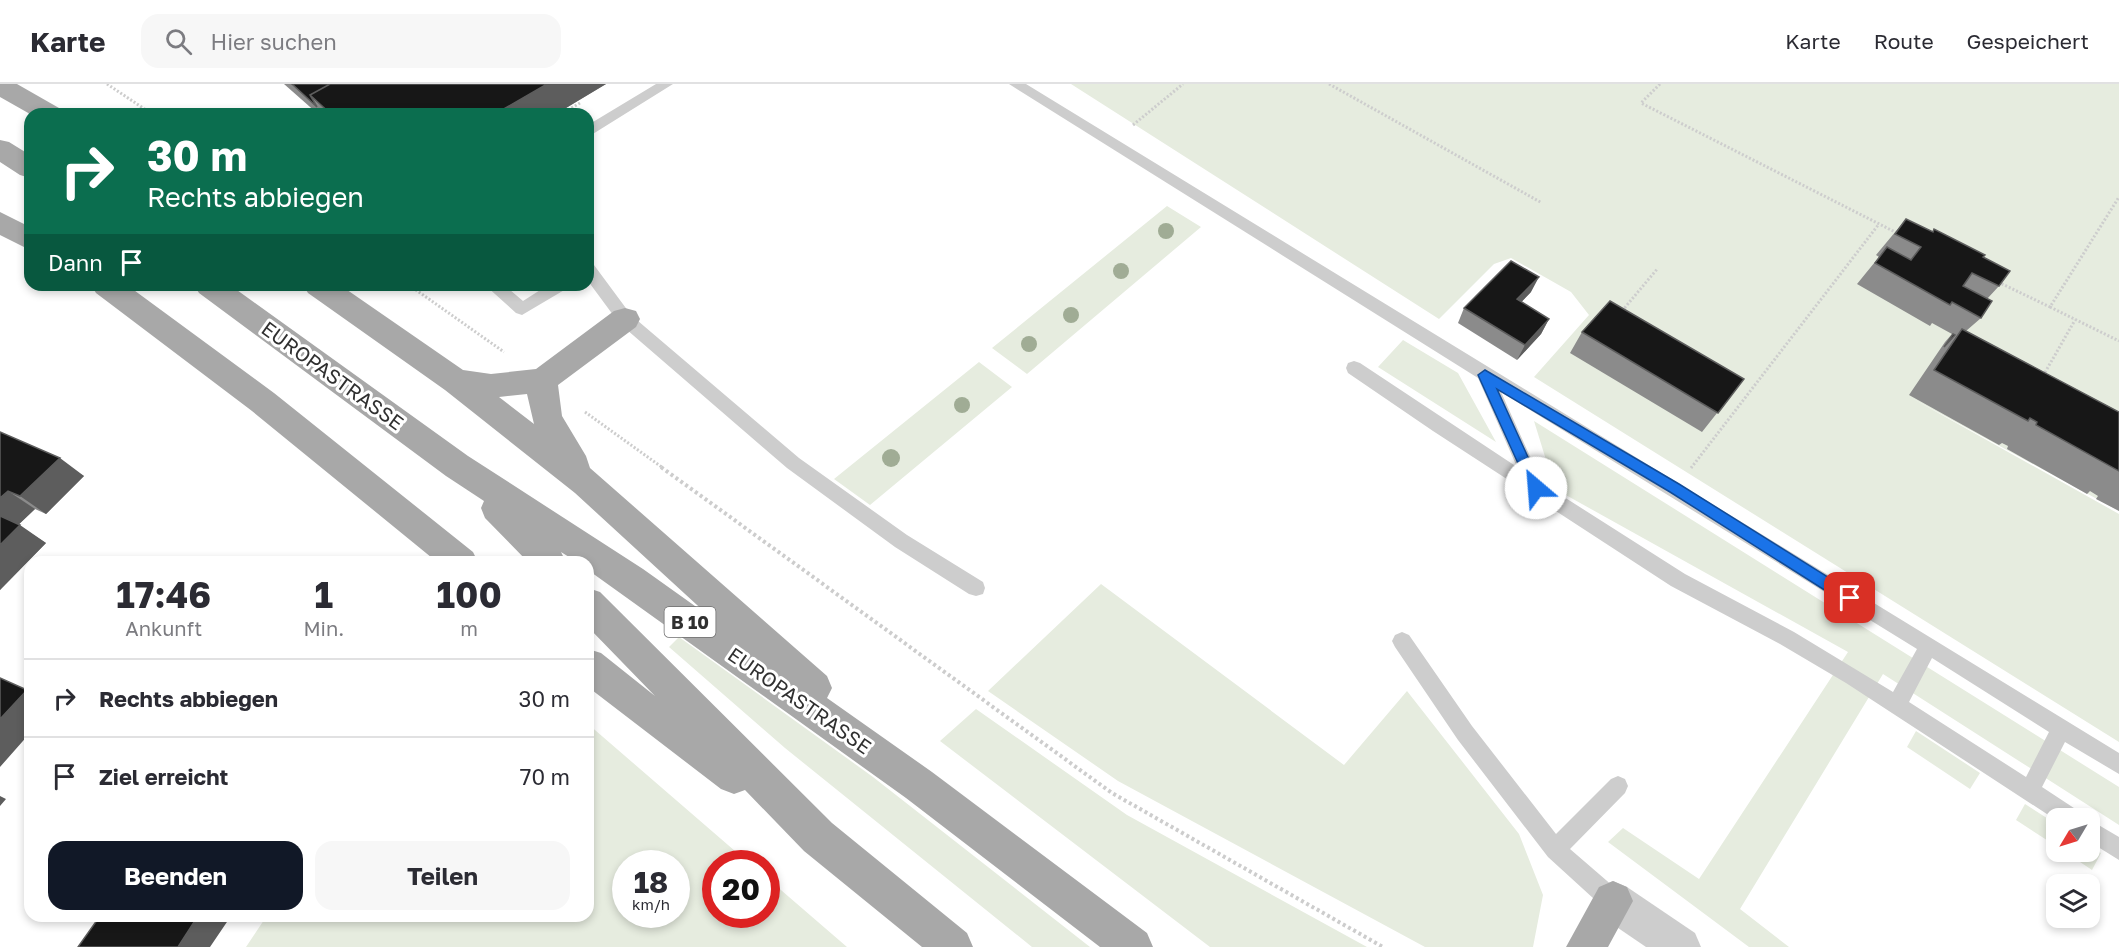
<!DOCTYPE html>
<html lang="de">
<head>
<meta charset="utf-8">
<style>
	:root { --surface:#fff; --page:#f7f7f7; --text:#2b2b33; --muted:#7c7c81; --line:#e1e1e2; --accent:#111827 }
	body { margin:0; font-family:"Golos Text",sans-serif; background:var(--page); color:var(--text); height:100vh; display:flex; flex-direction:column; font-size:22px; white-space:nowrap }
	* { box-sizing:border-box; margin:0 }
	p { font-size:20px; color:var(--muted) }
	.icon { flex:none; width:33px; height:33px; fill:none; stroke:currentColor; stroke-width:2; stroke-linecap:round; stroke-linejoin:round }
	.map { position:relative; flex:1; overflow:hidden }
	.panel { position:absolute; left:24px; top:472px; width:570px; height:366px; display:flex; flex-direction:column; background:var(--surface); border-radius:18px; box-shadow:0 3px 9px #0003 }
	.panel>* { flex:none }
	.top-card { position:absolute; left:24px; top:24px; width:570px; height:183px; border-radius:18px; box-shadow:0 3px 9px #0003; background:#0b6e4f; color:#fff; overflow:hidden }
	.needle { width:39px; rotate:232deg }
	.tools { position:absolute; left:2046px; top:724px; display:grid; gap:12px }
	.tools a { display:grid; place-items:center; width:54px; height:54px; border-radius:12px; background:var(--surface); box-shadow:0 3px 9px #0003; font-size:30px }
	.speed { position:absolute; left:612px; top:766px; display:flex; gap:12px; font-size:30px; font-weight:700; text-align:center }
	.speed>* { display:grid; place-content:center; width:78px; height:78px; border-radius:50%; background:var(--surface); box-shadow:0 3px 9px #0003; line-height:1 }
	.speed small { font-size:15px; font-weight:400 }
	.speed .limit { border:9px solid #d22; background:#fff; color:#111 }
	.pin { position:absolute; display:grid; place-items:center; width:51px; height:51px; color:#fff; margin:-26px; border-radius:12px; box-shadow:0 3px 9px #0006 }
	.me { position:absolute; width:66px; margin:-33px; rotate:333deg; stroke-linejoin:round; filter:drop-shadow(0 0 4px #0008) }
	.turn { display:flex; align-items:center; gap:21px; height:126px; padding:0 24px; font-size:27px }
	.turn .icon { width:78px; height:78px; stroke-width:2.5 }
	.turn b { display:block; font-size:42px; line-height:51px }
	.then { display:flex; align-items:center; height:57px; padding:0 24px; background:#0003; gap:12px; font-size:22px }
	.eta { display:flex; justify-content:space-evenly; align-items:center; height:102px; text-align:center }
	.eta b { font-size:36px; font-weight:700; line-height:42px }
	.action { display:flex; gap:12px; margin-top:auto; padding:12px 24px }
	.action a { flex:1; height:69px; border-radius:18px; background:var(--accent); color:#fff; font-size:24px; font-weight:700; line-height:69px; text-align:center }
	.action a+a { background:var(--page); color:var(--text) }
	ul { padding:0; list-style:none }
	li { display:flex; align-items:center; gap:18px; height:78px; padding:0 24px; border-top:2px solid var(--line) }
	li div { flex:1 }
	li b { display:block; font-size:22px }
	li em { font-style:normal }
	header { display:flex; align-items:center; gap:36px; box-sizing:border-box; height:84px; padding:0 30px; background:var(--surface); border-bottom:2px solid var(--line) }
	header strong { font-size:28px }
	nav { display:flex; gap:33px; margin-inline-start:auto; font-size:21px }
	.search { width:420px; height:54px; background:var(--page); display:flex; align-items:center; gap:15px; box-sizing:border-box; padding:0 21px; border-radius:18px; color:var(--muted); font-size:22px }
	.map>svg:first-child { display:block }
	.green { fill:#e6ecdf; fill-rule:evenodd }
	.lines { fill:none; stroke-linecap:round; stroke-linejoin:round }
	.path-far1 { stroke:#cdcdcd; stroke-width:3; stroke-dasharray:2 2; stroke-linecap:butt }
	.path { stroke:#cdcdcd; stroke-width:4; stroke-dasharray:3 3; stroke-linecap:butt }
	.service { fill:#cdcdcd; fill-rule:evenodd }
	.minor { fill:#cdcdcd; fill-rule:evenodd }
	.primary { fill:#a8a8a8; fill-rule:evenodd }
	.tree { fill:#a0ac95 }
	.wall { fill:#8b8b8b }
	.shaded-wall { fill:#5d5d5d }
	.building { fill:#171717; stroke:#5d5d5d; stroke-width:1.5 }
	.route { fill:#1a73e8; stroke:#114b97; stroke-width:1.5 }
	.labels { text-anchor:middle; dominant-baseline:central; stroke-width:6; stroke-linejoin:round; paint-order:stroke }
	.shield { fill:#fff; stroke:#6e6e6e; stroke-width:1.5 }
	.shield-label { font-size:18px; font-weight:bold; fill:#303030 }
	.street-label { font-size:20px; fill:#303030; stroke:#fff }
</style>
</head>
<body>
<header>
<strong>Karte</strong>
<div class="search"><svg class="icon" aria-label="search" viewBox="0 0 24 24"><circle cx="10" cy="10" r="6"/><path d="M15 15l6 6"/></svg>Hier suchen</div>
<nav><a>Karte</a><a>Route</a><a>Gespeichert</a></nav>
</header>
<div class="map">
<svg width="2119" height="863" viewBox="0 0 2119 863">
	<rect width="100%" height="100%" fill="#fff"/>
	<!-- green -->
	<path class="green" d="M1071 0H2119V427L1908 312 2119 430V658L1534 293 1589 231 1571 208 1511 174 1494 180 1439 235Z
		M1167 122 1201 143 1027 290 992 264Z
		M1403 256 1458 289 1496 358 1378 283Z
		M979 278 1012 303 870 421 834 395Z
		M1534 337 2119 703V741L1883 590 1740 825 1789 863H1749L1608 758 1623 744 1699 795 1848 568 1555 405Z
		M1101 500 1344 681 1407 607 1519 750 1543 811 1533 863H1425L1118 697 988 607Z
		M679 553 873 693 1090 863H1032L785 664 669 563Z
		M976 625 1127 731 1367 863H1210L940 657Z
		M588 640 750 780H716V831H766L767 794 847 863H246L266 833 588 832ZM626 780H676V831H626Z
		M1916 647 1980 689 1970 705 1907 663Z
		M2025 720 2056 740V762L2016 736Z
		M2090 762 2101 769 2092 786 2065 768H2090Z"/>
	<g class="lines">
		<!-- path-far1 -->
		<path class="path-far1" d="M107 0 152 30
			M1329 0 1542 119
			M1660 0 1641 19 1899 150
			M561 30 580 19
			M1133 41 1183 0
			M1998 198 2050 223 2119 113
			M409 201 504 268
			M2050 223 2119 257
			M1622 227 1658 184
			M2043 292 2075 236
			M585 328 663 384
			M1691 384 1879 140"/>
		<!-- path -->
		<path class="path" d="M661 383 1112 709 1383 863"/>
		<!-- service -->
		<path class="service" d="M656 0H673L588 53V41Z
			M1009 0H1026L2119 669V690L2065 658 2042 703 2080 728 2083 735 2056 736 1846 599 1780 560 1671 502 1433 347 1348 289 1346 284 1348 279 1354 277 1360 279 1517 383 1478 294ZM1501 308 1917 565 1893 608 1794 548 1685 490 1542 399ZM1932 574 2049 648 2026 693 1909 618Z
			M588 179 594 181 631 231 799 374 907 451 983 498 985 504 983 510 976 512 969 510 895 463 787 384 619 239 588 197Z
			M485 201H504L523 217 548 201H568L566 205 522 231 516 229Z
			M1402 548 1409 551 1472 642 1556 750 1611 695 1618 692 1625 695 1628 702 1625 709 1570 765 1621 809 1624 817 1621 825 1613 828 1605 825 1548 773 1458 656 1395 563 1392 557 1395 551Z
			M2090 736 2119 753V776L2090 758Z"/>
		<!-- minor -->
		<path class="minor" d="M1613 797 1627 803 1695 849 1701 863H1646L1599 831 1593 817 1599 803Z"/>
		<!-- primary -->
		<path class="primary" d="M0 0H17L59 24 63 30H30L0 13Z
			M0 56 9 58 30 71V94L20 91 0 78Z
			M0 128 30 143V166L0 151Z
			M91 201H127L274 309 473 468 478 478H437L252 327 96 209Z
			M194 201H230L468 372 643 485 709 532 575 409 445 306 308 209 303 201H340L463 286 491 290 536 285 614 227 625 224 636 227 640 235 636 243 558 301 562 332 586 372 590 384 827 592 832 604 827 614 932 688 1147 849 1153 863H1100L906 714 588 486V478H577L561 468 566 478H528L485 434 481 424 484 417 446 392 199 209ZM527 310 534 340 499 313Z
			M588 504 600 508 832 739 967 849 973 863H922L804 767 745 706 734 710 721 705 588 603V565L601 569 655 612 588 543Z
			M1613 797 1627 803 1633 817 1608 863H1566L1599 803Z"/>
	</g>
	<!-- trees -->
	<g class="tree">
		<circle cx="1166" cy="147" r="8"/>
		<circle cx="1121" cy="187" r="8"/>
		<circle cx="1071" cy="231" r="8"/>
		<circle cx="1029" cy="260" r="8"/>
		<circle cx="962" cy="321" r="8"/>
		<circle cx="891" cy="374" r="9"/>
	</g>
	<!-- wall -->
	<path class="wall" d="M284 0H606L556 30H318Z
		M1906 135 1983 173 1999 202 1987 215 1981 234 1966 247 2119 328V427L2096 415 2098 412 2090 407 2087 410 2007 365 2008 362 2002 359 1999 361 1909 311 1945 258 1952 250 1932 239 1930 242 1857 200 1879 173 1876 171Z
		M1531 208 1521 218 1549 235 1541 250 1517 276 1458 239 1464 224Z
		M1582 248 1744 295 1702 348 1570 269Z
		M0 348 84 392 46 430 35 425 18 441 46 459 0 506Z"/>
	<!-- shaded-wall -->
	<path class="shaded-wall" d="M547 0H606L556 30H495Z
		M1539 193 1531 208 1510 230 1517 215Z
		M1549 235 1541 250 1517 276 1525 261Z
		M60 374 84 392 46 430 20 412Z
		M8 407 35 425 14 445 0 435V414Z
		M20 441 46 459 0 506V461Z
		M27 606 30 607V649L0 683V635Z
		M0 712 6 715 0 722Z
		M198 832H231L210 863H178Z"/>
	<!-- building -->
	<path class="building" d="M292 0H330L310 11 317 23Z
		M330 0H547L495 30H331L310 11Z
		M1906 135 1933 148 1934 145 1985 171 1983 173 2010 187 1999 202 1972 189 1963 202 1992 217 1981 234 1952 218 1950 221 1875 179 1887 163 1911 176 1921 163 1895 150Z
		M1511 177 1539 193 1517 215 1549 235 1525 261 1464 224Z
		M1610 217 1744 295 1718 329 1582 248Z
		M1962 245 2119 328V387L2036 341 2037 338 2030 334 2028 337 1934 286Z
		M1953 250 1955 251 1944 263Z
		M0 348 60 374 20 412 8 407 0 414Z
		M0 432 20 441 0 461Z
		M0 594 27 606 0 635Z
		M100 832H198L178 863H78Z"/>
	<!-- route -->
	<path class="route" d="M1485 286 1679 400 1855 510 1857 514 1855 519 1850 521 1845 519 1670 408 1497 305 1542 404 1536 410 1531 408 1478 291Z"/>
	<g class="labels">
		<!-- shield labels -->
		<rect class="shield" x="664.5" y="523" width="51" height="30" rx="4.5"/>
		<g class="shield-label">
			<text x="690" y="538">B 10</text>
		</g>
		<!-- street labels -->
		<g class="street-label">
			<text transform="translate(333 291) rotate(36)">EUROPASTRASSE</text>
			<text transform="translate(800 616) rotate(35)">EUROPASTRASSE</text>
		</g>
	</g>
</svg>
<div class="tools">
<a><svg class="needle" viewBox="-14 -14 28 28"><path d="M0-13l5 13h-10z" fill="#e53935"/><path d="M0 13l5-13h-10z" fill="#7c7c81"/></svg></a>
<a><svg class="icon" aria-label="layers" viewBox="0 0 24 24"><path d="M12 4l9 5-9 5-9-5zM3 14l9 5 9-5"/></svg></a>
</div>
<div class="speed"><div>18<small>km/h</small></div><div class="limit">20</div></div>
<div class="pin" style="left:1850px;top:514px;background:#d93025"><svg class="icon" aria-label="arrive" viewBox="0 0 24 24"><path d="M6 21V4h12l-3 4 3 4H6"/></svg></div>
<svg class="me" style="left:1536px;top:404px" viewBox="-20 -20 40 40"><circle r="19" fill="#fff"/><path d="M0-13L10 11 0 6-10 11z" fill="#1a73e8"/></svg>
<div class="top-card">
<div class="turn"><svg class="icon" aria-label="right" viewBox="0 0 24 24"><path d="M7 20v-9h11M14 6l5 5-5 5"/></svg><div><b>30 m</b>Rechts abbiegen</div></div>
<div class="then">Dann<svg class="icon" aria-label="arrive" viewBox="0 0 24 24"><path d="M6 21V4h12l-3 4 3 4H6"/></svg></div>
</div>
<section class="panel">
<div class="eta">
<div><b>17:46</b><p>Ankunft</p></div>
<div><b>1</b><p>Min.</p></div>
<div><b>100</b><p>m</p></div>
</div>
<ul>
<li><svg class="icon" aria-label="right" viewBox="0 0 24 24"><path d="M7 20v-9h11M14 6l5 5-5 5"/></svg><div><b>Rechts abbiegen</b></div><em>30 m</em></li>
<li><svg class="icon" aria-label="arrive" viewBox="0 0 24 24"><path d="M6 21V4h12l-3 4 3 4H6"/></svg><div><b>Ziel erreicht</b></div><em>70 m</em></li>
</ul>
<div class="action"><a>Beenden</a><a>Teilen</a></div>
</section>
</div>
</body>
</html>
